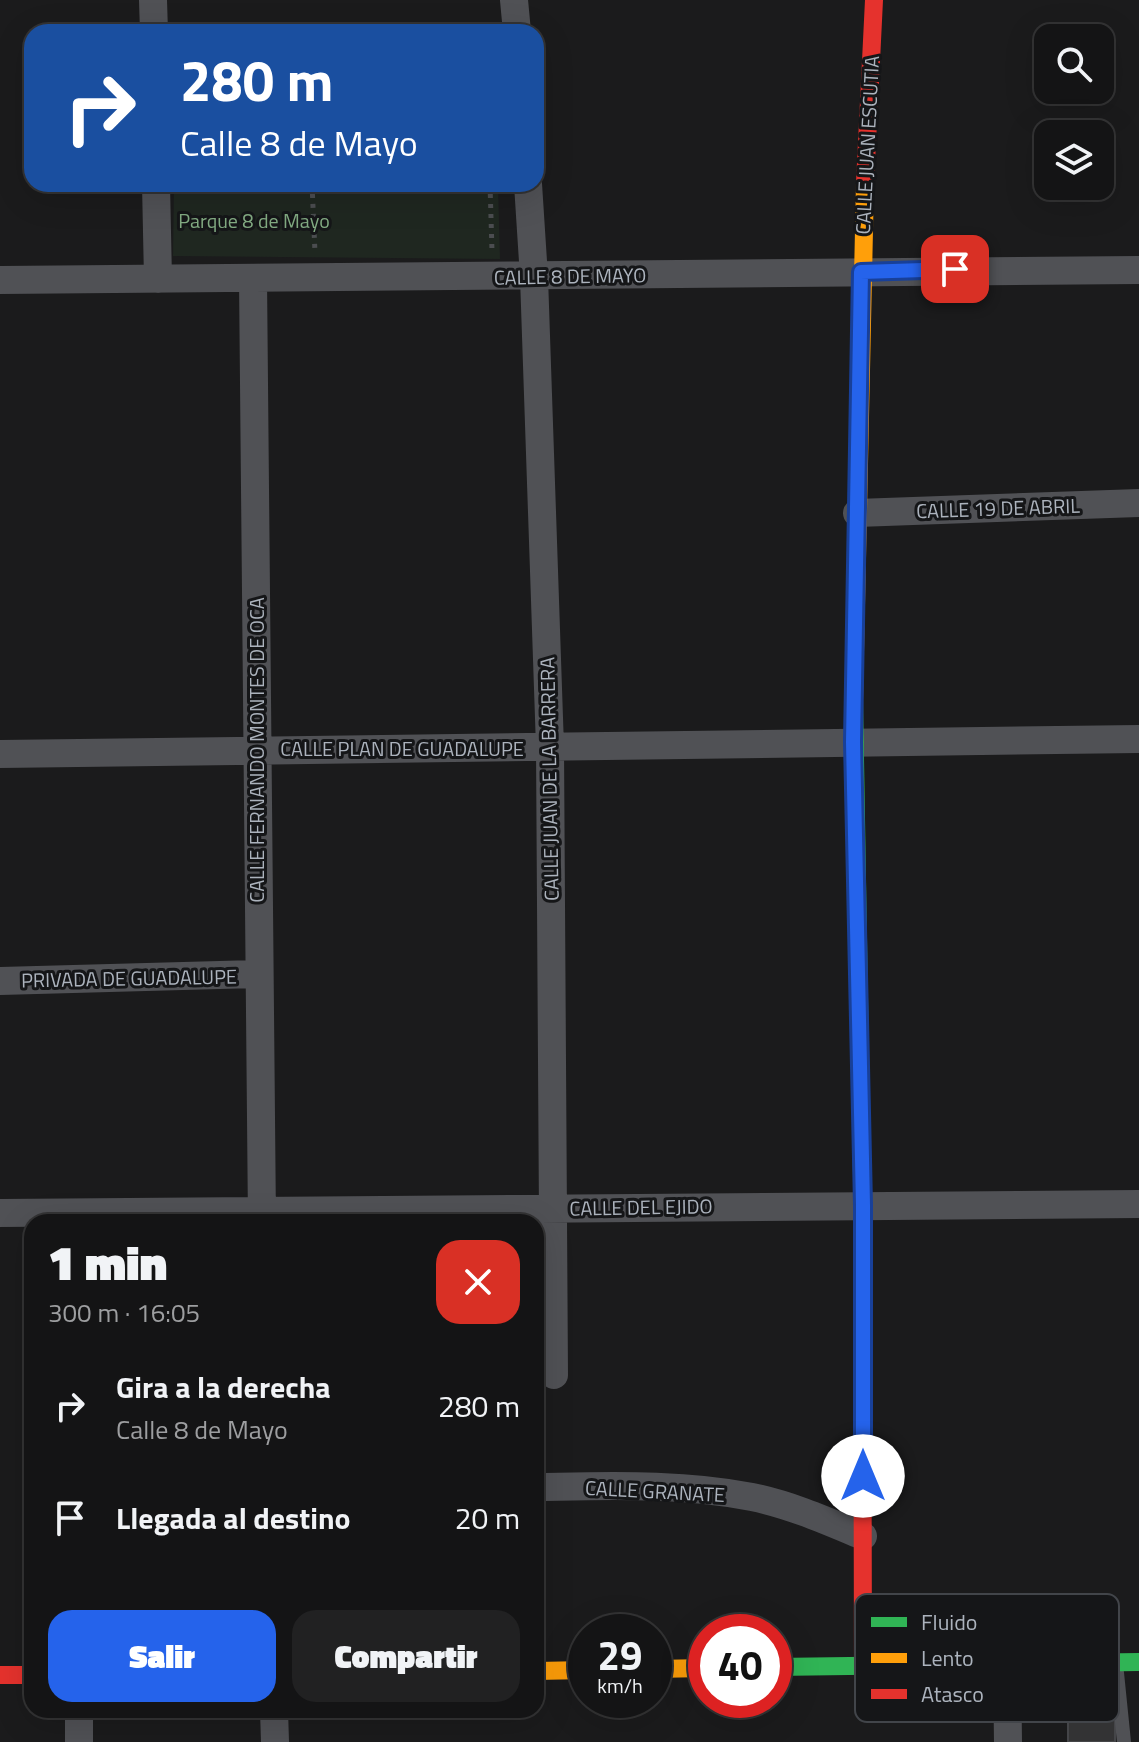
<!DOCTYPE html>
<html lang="es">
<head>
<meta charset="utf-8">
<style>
	:root { --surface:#141415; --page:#212122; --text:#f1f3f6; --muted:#9d9ea0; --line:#333334; --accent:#2563eb }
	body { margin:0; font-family:"Titillium Web",sans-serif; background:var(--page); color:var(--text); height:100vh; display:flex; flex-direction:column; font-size:30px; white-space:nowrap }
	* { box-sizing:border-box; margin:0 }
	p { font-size:26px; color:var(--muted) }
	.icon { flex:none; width:44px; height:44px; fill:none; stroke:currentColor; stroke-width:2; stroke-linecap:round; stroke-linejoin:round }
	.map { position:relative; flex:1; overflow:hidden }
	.panel { position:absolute; left:24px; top:1214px; width:520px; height:504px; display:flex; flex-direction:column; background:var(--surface); border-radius:24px; box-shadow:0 8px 32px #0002,0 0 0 2px var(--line) }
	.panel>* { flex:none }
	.guide { position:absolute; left:24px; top:24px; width:520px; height:168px; border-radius:24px; box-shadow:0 8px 32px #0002,0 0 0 2px var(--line); background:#1a4fa0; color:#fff; overflow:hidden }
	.tools { position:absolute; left:1034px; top:24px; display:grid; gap:16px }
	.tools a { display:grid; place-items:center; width:80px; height:80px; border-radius:16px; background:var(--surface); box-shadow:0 8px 32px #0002,0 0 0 2px var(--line); font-size:40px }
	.speed { position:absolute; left:568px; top:1614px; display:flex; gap:16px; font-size:40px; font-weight:700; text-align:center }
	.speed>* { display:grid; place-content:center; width:104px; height:104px; border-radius:50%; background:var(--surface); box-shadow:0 8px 32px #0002,0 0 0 2px var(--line); line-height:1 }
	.speed small { font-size:20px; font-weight:400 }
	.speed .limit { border:12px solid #d22; background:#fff; color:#111 }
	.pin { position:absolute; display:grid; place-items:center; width:68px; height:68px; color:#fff; margin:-34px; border-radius:16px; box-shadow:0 4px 12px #0006 }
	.me { position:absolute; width:88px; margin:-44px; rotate:0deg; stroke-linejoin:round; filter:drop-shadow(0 0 6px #0008) }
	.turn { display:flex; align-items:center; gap:28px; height:168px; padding:0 24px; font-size:36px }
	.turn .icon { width:104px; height:104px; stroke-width:2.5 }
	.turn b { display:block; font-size:56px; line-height:68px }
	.round { display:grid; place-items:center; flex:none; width:84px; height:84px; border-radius:24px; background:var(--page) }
	.overview { display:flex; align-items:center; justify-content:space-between; height:136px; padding:0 24px }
	h1 { font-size:48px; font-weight:800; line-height:60px }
	.button { display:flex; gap:16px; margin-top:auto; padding:16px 24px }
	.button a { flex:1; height:92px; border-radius:24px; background:var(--accent); color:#fff; font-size:32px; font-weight:800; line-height:92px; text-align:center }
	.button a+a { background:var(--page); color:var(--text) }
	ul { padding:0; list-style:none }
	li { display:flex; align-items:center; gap:24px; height:112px; padding:0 24px }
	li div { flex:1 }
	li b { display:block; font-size:30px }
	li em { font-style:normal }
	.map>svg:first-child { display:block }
	.park { fill:#1f2720 }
	.building { fill:#333334; stroke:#444548; stroke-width:2 }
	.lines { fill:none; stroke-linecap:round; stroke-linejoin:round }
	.path { stroke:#4b4d50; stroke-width:5; stroke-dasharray:4 6; stroke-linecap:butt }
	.lane { stroke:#505155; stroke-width:14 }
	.street { stroke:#505155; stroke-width:28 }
	.fast { stroke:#30b455; stroke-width:18 }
	.slow { stroke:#ff9f0a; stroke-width:18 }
	.jam { stroke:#e5322d; stroke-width:18 }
	.route-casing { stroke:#184099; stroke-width:20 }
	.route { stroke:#2563eb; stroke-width:14 }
	.labels { text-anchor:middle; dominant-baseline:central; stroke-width:6; stroke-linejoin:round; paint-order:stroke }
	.street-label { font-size:20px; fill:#acb3bd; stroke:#151618 }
	.park-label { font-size:20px; fill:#82aa82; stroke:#151618 }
	.key { fill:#151618; stroke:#42454a; stroke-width:2 }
	.key-label { font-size:22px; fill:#acb3bd }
</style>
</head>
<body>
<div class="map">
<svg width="1139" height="1742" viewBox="0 0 1139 1742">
	<rect width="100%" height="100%" fill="#1b1b1c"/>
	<!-- park -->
	<path class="park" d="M174 184H498L500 259 173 256Z"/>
	<!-- building -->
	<path class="building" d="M1068 1719H1115V1742H1068Z"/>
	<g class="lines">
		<!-- path -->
		<path class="path" d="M312 184 315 253
			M490 184 492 251"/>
		<!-- lane -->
		<path class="lane" d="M1116 1663 1124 1742"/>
		<!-- street -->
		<path class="street" d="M153 0 154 32
			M514 0 517 32
			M156 184 158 279
			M528 184 534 277 550 747 554 1375
			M253 278 262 1222
			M0 280 1139 270
			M857 513 1139 503
			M0 754 1139 739
			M0 981 258 974
			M0 1213 1139 1204
			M536 1487C608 1486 682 1483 752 1497 791 1505 827 1521 863 1536
			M1007 1664 1008 1742
			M79 1710V1742
			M274 1710 275 1742"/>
		<!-- fast -->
		<path class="fast" d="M854 699 862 1175
			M774 1667 1139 1662"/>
		<!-- slow -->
		<path class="slow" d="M854 699 865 183
			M654 1669 706 1668
			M536 1671 586 1670"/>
		<!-- jam -->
		<path class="jam" d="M865 183 874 0
			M862 1175 863 1682
			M0 1675H32"/>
	</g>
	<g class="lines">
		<!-- route casing -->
		<g class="route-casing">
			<path id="route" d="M863 1476V1205L853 742 861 272 955 269"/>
		</g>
		<!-- route -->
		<use href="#route" class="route"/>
	</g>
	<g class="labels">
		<!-- street labels -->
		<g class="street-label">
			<text transform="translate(867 145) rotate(-87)">CALLE JUAN ESCUTIA</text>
			<text transform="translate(570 276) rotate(-1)">CALLE 8 DE MAYO</text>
			<text transform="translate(998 508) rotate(-2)">CALLE 19 DE ABRIL</text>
			<text x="402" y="748">CALLE PLAN DE GUADALUPE</text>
			<text transform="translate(256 750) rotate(-90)">CALLE FERNANDO MONTES DE OCA</text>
			<text transform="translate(549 779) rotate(-91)">CALLE JUAN DE LA BARRERA</text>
			<text transform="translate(129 978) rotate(-1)">PRIVADA DE GUADALUPE</text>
			<text transform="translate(641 1207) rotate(-1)">CALLE DEL EJIDO</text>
			<text transform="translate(655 1491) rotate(3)">CALLE GRANATE</text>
		</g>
		<!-- park labels -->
		<g class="park-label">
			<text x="254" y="220">Parque 8 de Mayo</text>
		</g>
	</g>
	<!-- legend -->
	<rect x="855" y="1594" width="264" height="128" rx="12" class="key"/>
	<rect x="871" y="1617" width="36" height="10" fill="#30b455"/>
	<rect x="871" y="1653" width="36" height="10" fill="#ff9f0a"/>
	<rect x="871" y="1689" width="36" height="10" fill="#e5322d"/>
	<g class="key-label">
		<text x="921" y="1630">Fluido</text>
		<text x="921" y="1666">Lento</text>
		<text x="921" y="1702">Atasco</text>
	</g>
</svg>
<div class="tools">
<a><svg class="icon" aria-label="search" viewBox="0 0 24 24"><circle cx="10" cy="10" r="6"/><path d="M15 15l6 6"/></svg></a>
<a><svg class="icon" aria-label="layers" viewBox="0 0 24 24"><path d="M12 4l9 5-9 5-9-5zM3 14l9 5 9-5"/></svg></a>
</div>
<div class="speed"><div>29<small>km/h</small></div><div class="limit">40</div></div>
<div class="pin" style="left:955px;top:269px;background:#d93025"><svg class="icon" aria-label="arrive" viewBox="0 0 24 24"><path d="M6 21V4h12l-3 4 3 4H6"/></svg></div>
<svg class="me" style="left:863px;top:1476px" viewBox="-20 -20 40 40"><circle r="19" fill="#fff"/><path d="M0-13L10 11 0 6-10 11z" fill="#2563eb"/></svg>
<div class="guide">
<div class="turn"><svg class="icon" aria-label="right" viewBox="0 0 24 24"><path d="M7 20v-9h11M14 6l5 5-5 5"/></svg><div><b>280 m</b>Calle 8 de Mayo</div></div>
</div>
<section class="panel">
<div class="overview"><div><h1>1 min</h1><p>300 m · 16:05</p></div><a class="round" style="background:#d93025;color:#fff"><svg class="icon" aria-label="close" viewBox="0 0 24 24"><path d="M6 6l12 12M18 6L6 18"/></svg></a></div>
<ul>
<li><svg class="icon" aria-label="right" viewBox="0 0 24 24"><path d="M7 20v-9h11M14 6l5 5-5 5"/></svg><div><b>Gira a la derecha</b><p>Calle 8 de Mayo</p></div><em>280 m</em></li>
<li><svg class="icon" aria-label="arrive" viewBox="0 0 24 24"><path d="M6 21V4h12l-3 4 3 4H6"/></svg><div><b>Llegada al destino</b></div><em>20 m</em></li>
</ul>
<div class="button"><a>Salir</a><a>Compartir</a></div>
</section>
</div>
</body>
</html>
